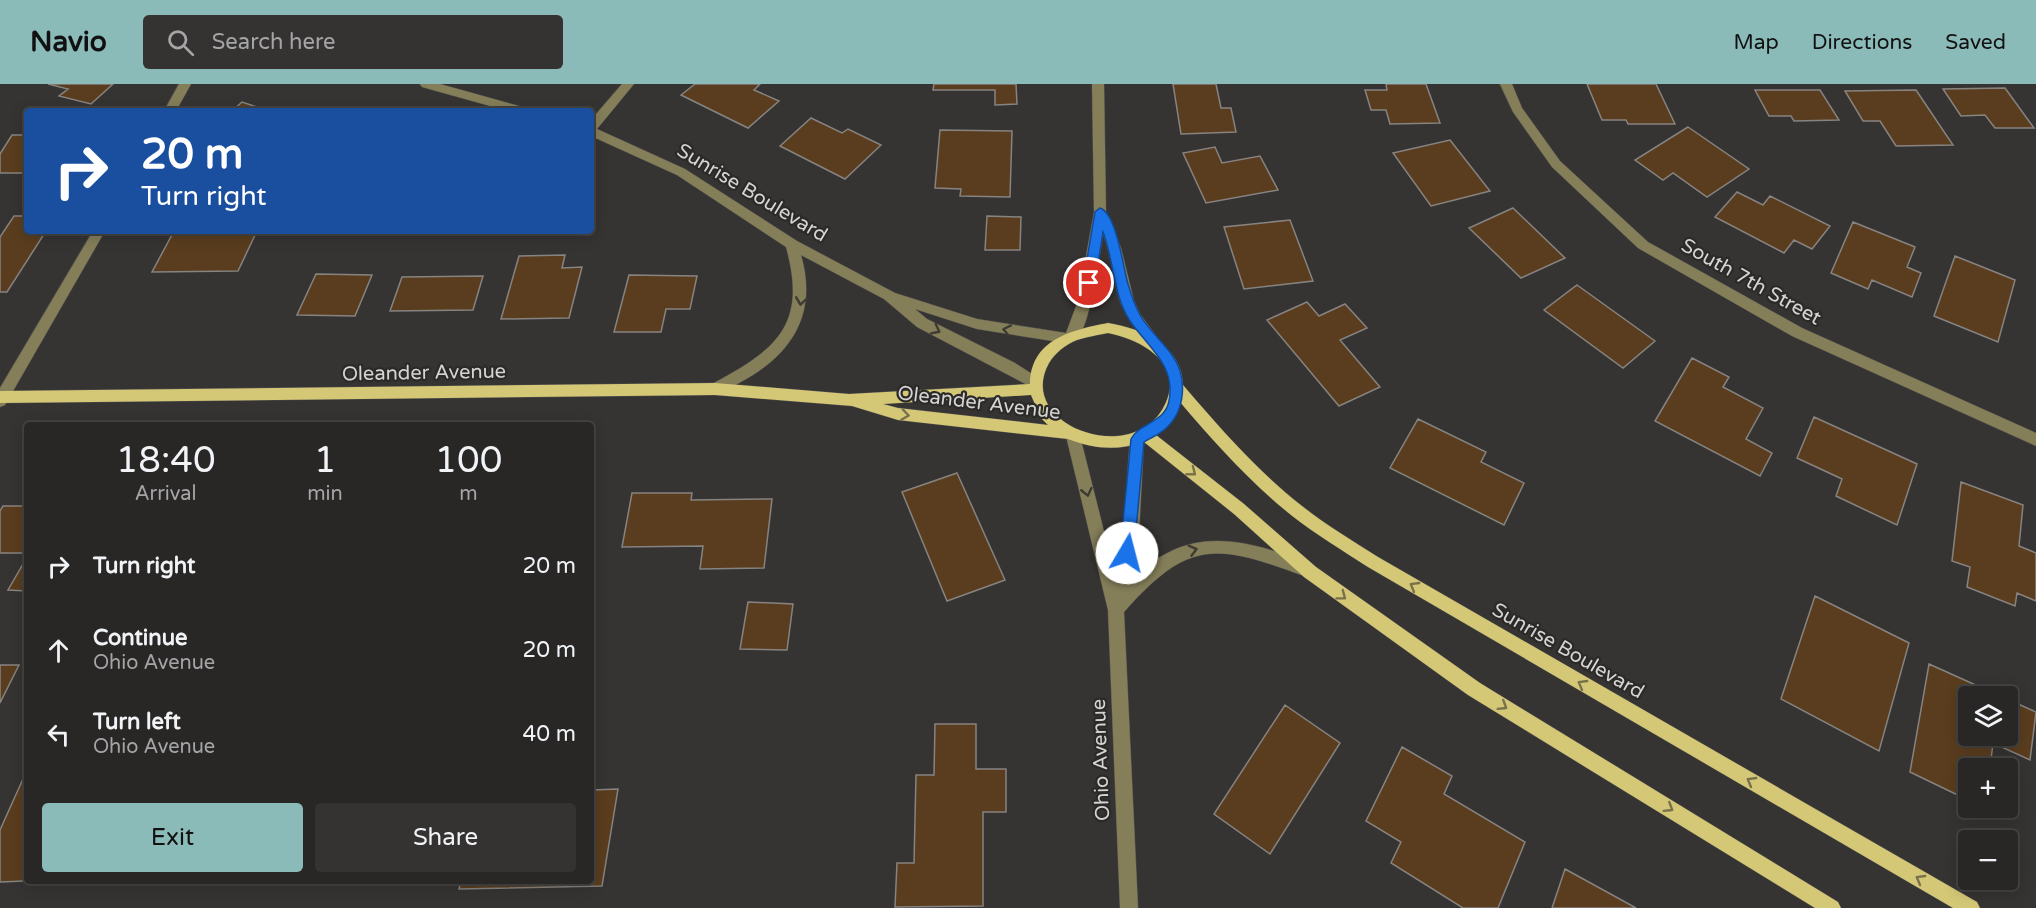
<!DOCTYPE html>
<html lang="en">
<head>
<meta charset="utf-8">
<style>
	:root { --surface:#282726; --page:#343332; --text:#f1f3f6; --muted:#a5a5a7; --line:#444443; --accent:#8bbbb9 }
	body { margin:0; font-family:"Varela Round",sans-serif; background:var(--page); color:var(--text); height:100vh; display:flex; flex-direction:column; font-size:22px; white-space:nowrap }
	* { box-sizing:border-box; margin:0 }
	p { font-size:20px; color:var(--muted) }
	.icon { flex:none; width:33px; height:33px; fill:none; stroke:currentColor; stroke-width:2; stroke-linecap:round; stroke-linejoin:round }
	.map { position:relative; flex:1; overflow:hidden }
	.side { position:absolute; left:24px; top:338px; width:570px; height:462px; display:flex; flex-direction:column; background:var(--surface); border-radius:6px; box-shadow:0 3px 15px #0003,0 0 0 2px var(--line) }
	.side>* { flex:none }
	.banner { position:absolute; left:24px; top:24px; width:570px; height:126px; border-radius:6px; box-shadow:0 3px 15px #0003,0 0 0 2px var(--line); background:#1a4fa0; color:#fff; overflow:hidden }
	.fabs { position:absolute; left:1958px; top:602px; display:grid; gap:12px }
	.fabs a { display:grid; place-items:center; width:60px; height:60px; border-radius:6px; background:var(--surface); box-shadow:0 3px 15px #0003,0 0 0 2px var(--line); font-size:30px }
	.pin { position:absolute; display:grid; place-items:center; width:51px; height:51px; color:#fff; margin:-26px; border:3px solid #fff; border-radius:50%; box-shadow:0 2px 6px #0007 }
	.me { position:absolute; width:66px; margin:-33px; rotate:8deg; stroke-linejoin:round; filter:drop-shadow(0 0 4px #0008) }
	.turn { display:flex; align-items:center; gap:21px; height:126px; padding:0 18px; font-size:27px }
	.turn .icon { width:78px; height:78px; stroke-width:2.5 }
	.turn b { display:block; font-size:42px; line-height:51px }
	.eta { display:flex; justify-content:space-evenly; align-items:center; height:102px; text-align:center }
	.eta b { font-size:36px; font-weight:600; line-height:42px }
	.action { display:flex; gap:12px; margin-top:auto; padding:12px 18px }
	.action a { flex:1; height:69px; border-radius:6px; background:var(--accent); color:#111; font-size:24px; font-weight:600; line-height:69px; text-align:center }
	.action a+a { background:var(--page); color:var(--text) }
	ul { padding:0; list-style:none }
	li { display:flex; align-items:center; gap:18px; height:84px; padding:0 18px }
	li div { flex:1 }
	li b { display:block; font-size:22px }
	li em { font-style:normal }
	header { display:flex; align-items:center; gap:36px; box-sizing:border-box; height:84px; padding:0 30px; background:var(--accent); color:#111 }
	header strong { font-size:28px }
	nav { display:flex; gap:33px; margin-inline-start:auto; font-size:21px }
	.search { width:420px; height:54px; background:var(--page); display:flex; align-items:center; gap:15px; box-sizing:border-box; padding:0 21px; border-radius:6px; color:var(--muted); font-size:22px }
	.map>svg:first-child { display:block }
	.building { fill:#5a3d1e; stroke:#868381; stroke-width:1.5 }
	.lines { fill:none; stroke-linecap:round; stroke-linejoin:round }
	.minor-casing { stroke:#53514f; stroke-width:1 }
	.major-casing { stroke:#53514f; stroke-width:1 }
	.minor { fill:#847e59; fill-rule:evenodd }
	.major { fill:#d4c877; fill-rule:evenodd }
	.oneway { stroke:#3e3b32 }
	.oneway2 { stroke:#78714c }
	.route { fill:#1a73e8; stroke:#114b97; stroke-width:1.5 }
	.labels { text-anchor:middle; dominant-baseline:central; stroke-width:4.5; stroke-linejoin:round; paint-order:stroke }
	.street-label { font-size:20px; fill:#d5d4d3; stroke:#2c2a28 }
</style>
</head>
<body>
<header>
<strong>Navio</strong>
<div class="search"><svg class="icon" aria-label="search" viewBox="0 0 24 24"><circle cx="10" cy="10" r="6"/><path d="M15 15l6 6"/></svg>Search here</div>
<nav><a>Map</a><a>Directions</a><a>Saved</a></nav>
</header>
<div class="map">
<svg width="2036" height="824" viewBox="0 0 2036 824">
	<rect width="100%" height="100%" fill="#363432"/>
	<!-- building -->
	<path class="building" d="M48 0H113L91 20 59 12 68 5Z
		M695 0H760L754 6 779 17 748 44 681 11Z
		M934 0H1016L1017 20 995 21V6H933Z
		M1173 0H1216L1221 24H1231L1236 48 1181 50Z
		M1386 0H1426L1440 39 1390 40 1386 26H1371L1365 6H1387Z
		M1587 0H1656L1675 40H1628L1626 36H1602Z
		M2005 4 2034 44H1995L1985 31 1961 32 1943 5Z
		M1755 6H1820L1839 36 1794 37 1791 32H1769Z
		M1916 6 1953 61 1896 62 1880 37H1863L1845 7Z
		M242 18 269 27H232Z
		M811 34 842 49 848 45 881 61 845 95 780 62Z
		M1688 43 1749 85 1707 113 1673 89 1663 96 1635 76Z
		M940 46 1012 47 1010 113 960 112 961 105 935 104Z
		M12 51H27V89H0V70Z
		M1450 56 1490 107 1431 122 1393 69Z
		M1215 63 1222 79 1260 72 1278 106 1206 119 1183 69Z
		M1737 108 1763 121 1770 112 1830 142 1812 165 1794 156 1784 169 1715 133Z
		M1513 124 1565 174 1521 194 1469 144Z
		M14 132H27V147H46L7 208H0V153Z
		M987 132 1021 133 1020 166H985Z
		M1290 136 1313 197 1244 205 1224 143Z
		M1853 138 1915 163 1907 183 1921 189 1912 213 1872 196 1868 205 1831 189Z
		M174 147H257L238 187 152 188Z
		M565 171 562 184 582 183 569 234 501 235 519 172Z
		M1955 172 2015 196 1998 258 1934 232Z
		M316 190 372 191 355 232 297 231Z
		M629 191 697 192 690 225H666L661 248H614Z
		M483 192 473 226 390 227 402 193Z
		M1577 201 1655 257 1623 284 1544 226Z
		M1307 218 1319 232 1345 220 1367 244 1340 256 1380 303 1339 322 1267 236Z
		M1692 274 1729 293 1723 303 1763 324 1746 355 1772 369 1760 392 1655 337Z
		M1814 333 1917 380 1897 441 1836 412 1842 395 1797 374Z
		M1418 335 1486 368 1481 378 1524 399 1504 441 1390 384Z
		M957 389 1005 496 947 517 902 408Z
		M1961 398 2023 421 2019 462 2036 469V517L2017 509 2015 522 1967 503 1970 483 1952 477Z
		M632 409H692L691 416 772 415 764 484 700 485 703 462 622 463Z
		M3 422H27V469H0V427Z
		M27 473V507L8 506Z
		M1815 512 1909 559 1879 667 1781 615Z
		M748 518 793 520 787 566 740 565Z
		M1929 580 2000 612H1968V651H2007V615L2036 628 2030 676 1993 659 1990 684H1968V716L1910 688Z
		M0 581H19L0 619Z
		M1285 621 1340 659 1270 770 1214 730Z
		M935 640H976V685H1006V728H983V822L895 823 897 779H914L916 691H934Z
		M1402 663 1452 692 1444 710 1525 758 1498 824H1463L1391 779 1401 758 1366 737Z
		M27 686V796H47L0 798V746Z
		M618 705 602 802 459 805 461 796H591V706Z
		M1565 785 1636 824H1552Z"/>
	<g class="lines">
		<!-- minor casing -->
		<g class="minor-casing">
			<path id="minor" d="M179 0H191L176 27H164Z
				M420 0H440L526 24 528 27H508L422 3Z
				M622 0H634L597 45 685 85 797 157 895 209 977 235 1066 249 1078 217 1094 128 1092 0H1104L1106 128 1121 164 1134 217 1140 230 1165 264 1158 269 1153 268C1141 252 1129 238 1121 220 1113 197 1112 172 1103 150 1100 169 1090 243 1077 254 1074 256 1069 258 1065 259L977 245 915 225 927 235 1015 279 1040 295 1042 299 1040 303 1035 305 917 243 884 215 801 171C818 230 792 271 739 299 731 303 720 312 710 309L708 305 710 301C776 266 808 242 786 163L677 91 591 52V36Z
				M1500 0H1512L1522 24 1560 77 1648 158 1802 244 2036 349V362L1792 252 1638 164 1552 83 1513 28Z
				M93 147H105L5 321 0 323V304Z
				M1073 346 1078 348 1080 352 1115 491 1123 450 1130 355 1132 351H1142L1144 355 1139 450 1129 500C1183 439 1242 453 1310 480L1312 485 1310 490 1304 492C1217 460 1189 454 1124 528L1138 824H1120L1108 526 1066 352 1068 348Z"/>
		</g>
		<!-- major casing -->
		<g class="major-casing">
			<path id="major" d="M1108 239C1143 245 1181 261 1183 301 1220 344 1257 387 1302 422 1326 441 1353 457 1378 473L1977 818 1980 824H1953L1368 483C1342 466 1315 450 1291 431 1250 398 1214 358 1180 318L1170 338 1156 351 1244 420 1316 483 1480 599 1838 818 1841 824H1815L1468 611 1304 493 1234 430 1144 358C1117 367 1094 365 1068 355L898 336 852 322 715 311 0 319V307L715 299 849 310 1030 300C1031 255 1072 246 1108 239ZM1108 249C1145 256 1188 283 1162 326 1128 382 1015 340 1049 279 1055 269 1066 260 1077 256 1086 253 1098 251 1108 249ZM1031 311 1041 334 1048 341 898 324 883 320Z"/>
		</g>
		<!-- minor -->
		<use href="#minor" class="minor"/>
		<!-- major -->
		<use href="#major" class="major"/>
	</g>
	<!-- one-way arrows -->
	<defs><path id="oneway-chevron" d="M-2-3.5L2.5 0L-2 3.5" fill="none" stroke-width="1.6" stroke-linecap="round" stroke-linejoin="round" transform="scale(1.5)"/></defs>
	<g class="oneway">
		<use href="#oneway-chevron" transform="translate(801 217) rotate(98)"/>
		<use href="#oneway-chevron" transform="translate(936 246) rotate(27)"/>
		<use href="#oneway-chevron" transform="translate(1007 246) rotate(-169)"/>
		<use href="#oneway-chevron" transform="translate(1087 408) rotate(77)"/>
		<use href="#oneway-chevron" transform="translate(1193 466) rotate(-15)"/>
	</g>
	<g class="oneway2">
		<use href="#oneway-chevron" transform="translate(905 331) rotate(8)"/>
		<use href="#oneway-chevron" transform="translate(1192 388) rotate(38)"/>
		<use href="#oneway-chevron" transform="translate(1414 502) rotate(-150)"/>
		<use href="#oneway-chevron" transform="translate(1342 512) rotate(37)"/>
		<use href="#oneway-chevron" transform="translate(1582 600) rotate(-150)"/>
		<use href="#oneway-chevron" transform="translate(1503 622) rotate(32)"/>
		<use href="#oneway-chevron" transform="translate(1751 697) rotate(-150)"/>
		<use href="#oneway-chevron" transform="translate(1669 724) rotate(32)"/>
		<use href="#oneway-chevron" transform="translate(1920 795) rotate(-150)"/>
	</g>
	<!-- route -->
	<path class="route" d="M1100 124C1117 130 1123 184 1128 200 1131 210 1135 222 1140 231 1148 245 1162 257 1172 271 1188 293 1186 328 1164 346 1158 351 1150 354 1144 358L1134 469 1127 475 1120 469 1131 355C1139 339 1165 339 1169 317 1176 281 1148 263 1130 237 1113 211 1114 176 1103 148L1095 199 1089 204 1083 199 1095 128Z"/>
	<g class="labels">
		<!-- street labels -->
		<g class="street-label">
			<text transform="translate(752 109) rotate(31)">Sunrise Boulevard</text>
			<text transform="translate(1751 198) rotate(29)">South 7th Street</text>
			<text transform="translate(424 289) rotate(-1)">Oleander Avenue</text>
			<text transform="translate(979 319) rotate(7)">Oleander Avenue</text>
			<text transform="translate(1568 567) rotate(30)">Sunrise Boulevard</text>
			<text transform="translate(1101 676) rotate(-92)">Ohio Avenue</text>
		</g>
	</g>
</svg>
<div class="fabs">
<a><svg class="icon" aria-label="layers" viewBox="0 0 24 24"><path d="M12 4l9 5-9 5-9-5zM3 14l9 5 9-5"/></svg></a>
<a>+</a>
<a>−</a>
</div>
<div class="pin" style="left:1089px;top:199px;background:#d93025"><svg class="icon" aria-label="arrive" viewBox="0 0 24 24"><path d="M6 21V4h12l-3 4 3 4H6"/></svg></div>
<svg class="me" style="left:1127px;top:469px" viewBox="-20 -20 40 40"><circle r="19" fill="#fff"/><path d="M0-13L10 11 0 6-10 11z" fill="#1a73e8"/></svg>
<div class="banner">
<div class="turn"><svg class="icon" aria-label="right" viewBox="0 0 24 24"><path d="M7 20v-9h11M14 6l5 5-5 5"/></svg><div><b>20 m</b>Turn right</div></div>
</div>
<section class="side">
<div class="eta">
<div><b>18:40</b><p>Arrival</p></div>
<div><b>1</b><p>min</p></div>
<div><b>100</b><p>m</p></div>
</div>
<ul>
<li><svg class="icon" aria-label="right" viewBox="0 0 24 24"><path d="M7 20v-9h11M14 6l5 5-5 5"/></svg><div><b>Turn right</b></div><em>20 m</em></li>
<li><svg class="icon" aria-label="ahead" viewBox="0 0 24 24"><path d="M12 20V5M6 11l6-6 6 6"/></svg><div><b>Continue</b><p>Ohio Avenue</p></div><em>20 m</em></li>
<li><svg class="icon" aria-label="left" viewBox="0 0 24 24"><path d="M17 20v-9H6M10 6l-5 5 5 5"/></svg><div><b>Turn left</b><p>Ohio Avenue</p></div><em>40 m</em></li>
</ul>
<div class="action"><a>Exit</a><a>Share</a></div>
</section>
</div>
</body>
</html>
